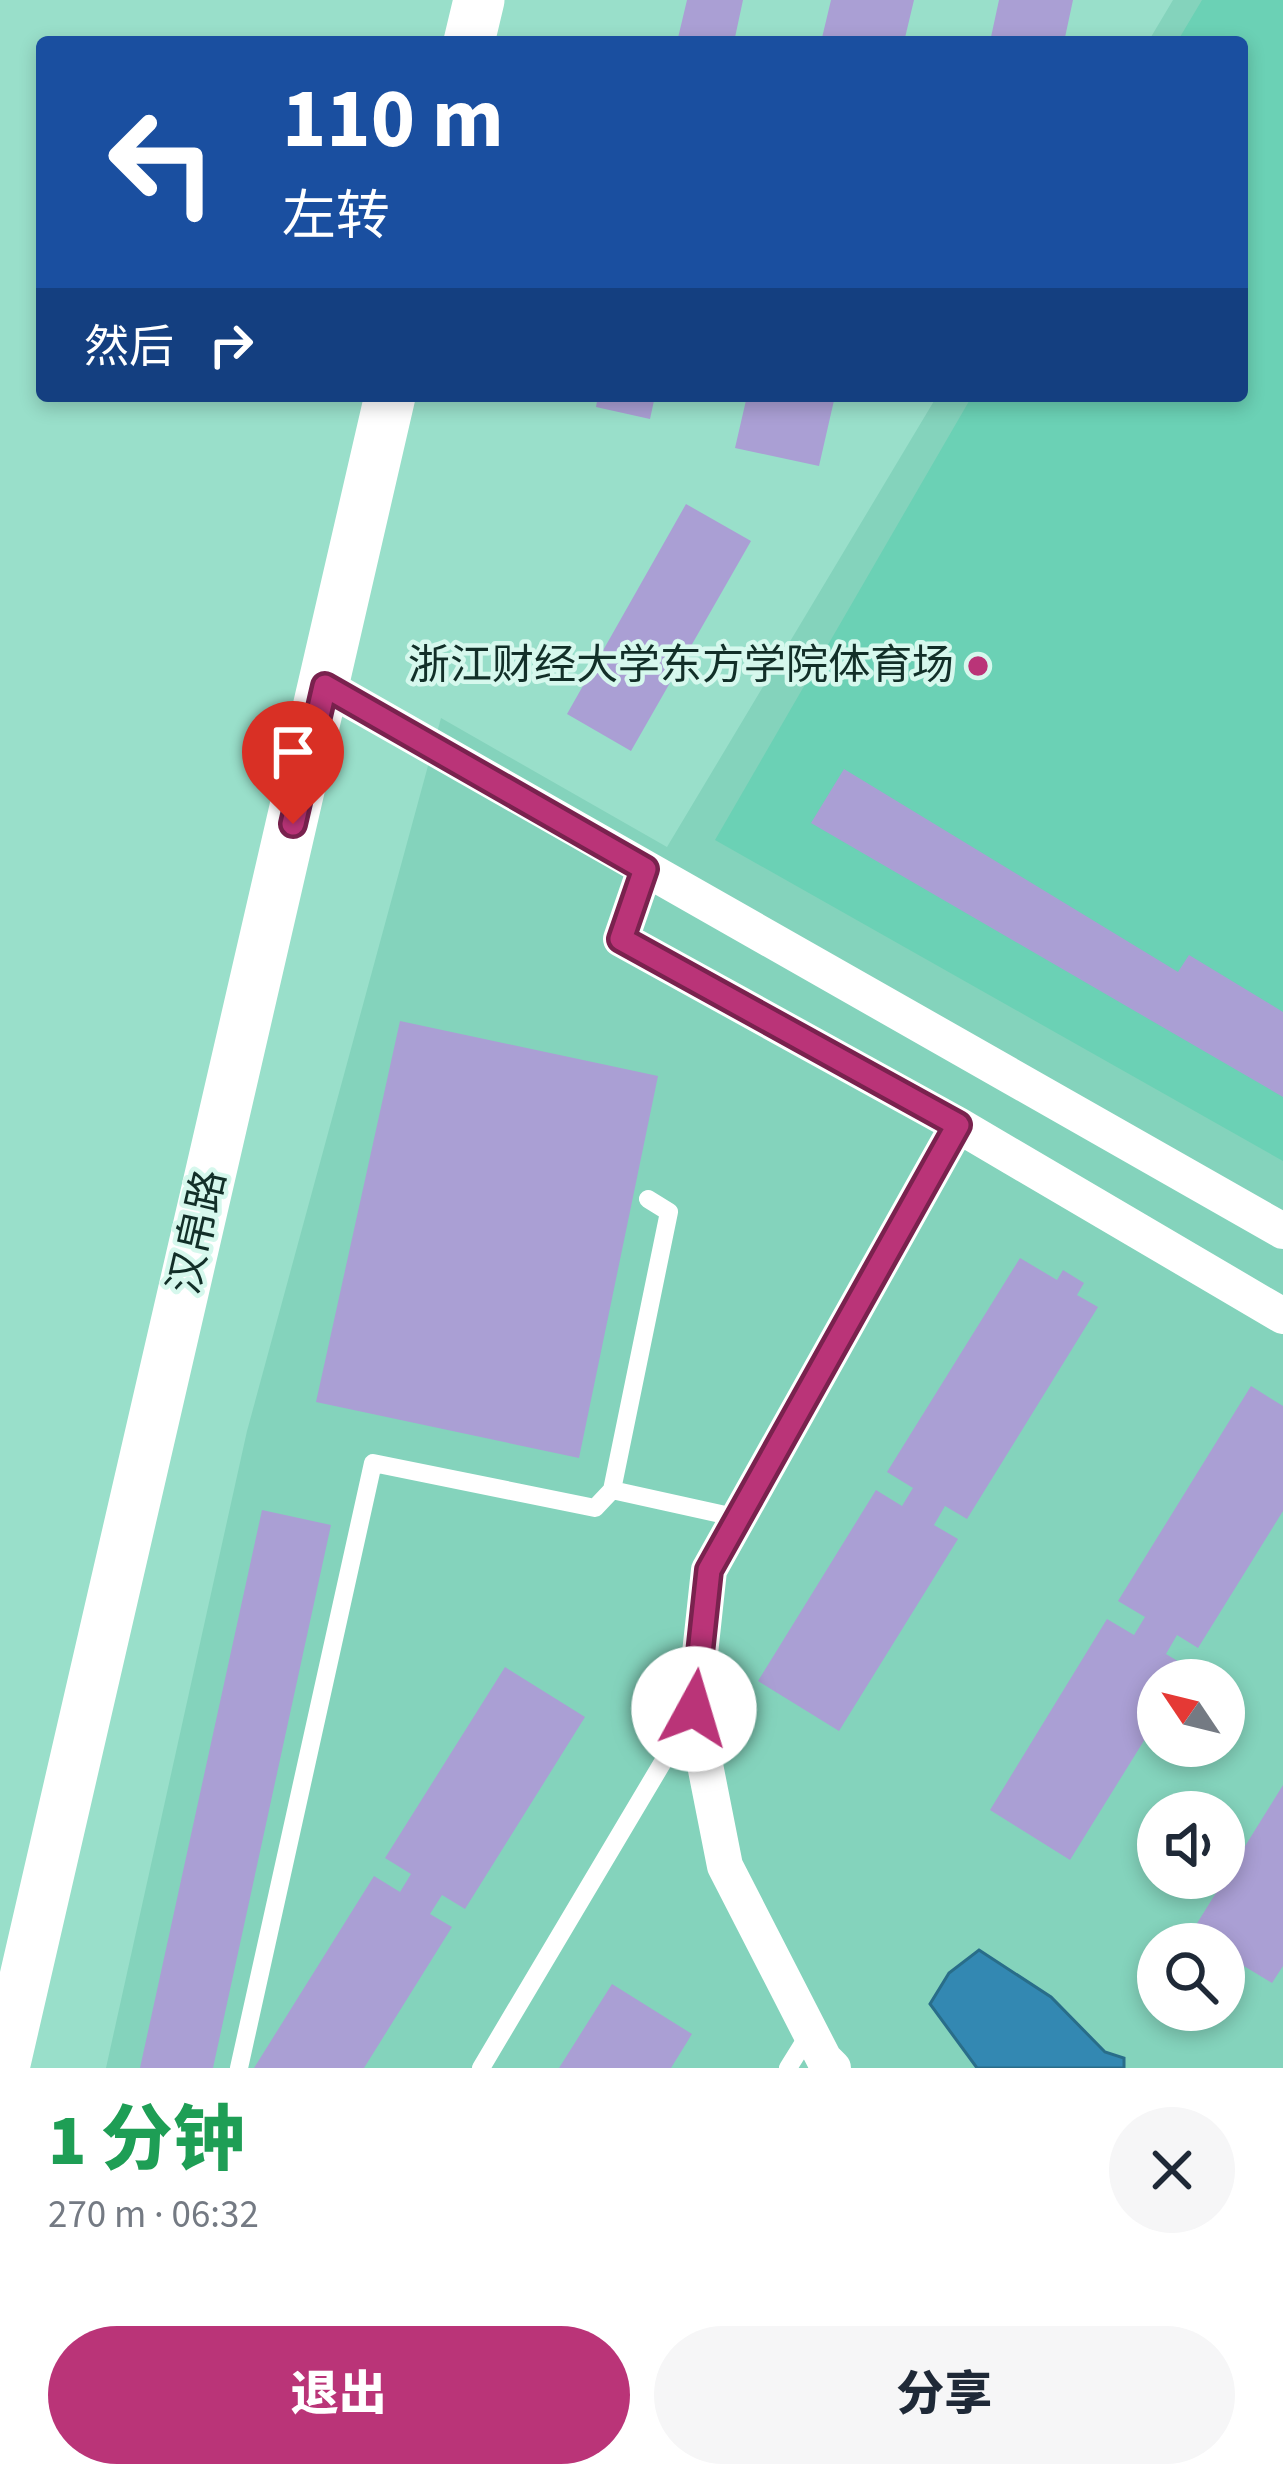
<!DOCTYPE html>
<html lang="zh">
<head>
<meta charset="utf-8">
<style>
	:root { --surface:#fff; --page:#f6f6f7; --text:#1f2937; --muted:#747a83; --accent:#ba3478 }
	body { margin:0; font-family:"Source Sans 3","Noto Sans SC",sans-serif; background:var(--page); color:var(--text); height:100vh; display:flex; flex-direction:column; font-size:45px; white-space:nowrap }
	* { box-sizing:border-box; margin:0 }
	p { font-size:39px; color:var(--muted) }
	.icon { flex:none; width:66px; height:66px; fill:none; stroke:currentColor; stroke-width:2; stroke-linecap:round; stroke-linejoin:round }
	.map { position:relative; height:2068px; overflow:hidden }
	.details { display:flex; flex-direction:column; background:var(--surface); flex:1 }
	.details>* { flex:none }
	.guide { position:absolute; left:36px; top:36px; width:1212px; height:366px; border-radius:12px; box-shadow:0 6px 18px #0003; background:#1a4fa0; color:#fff; overflow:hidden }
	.needle { width:78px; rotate:305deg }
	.buttons { position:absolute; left:1137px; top:1659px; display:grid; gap:24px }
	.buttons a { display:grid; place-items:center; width:108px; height:108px; border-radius:50%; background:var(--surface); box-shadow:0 6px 18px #0003; font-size:60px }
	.pin { position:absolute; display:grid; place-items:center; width:102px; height:102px; color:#fff; margin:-123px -51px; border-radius:50% 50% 50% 0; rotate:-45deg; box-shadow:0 0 12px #0007 }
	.pin .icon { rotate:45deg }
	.me { position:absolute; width:132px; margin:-66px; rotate:6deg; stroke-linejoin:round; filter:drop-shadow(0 0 9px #0008) }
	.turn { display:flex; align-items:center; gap:42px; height:252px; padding:0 48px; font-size:54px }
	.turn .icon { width:156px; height:156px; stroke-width:2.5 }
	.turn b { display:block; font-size:84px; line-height:102px }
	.then { display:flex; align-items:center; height:114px; padding:0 48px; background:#0003; gap:24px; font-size:45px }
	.round { display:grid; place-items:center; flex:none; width:126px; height:126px; border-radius:63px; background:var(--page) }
	.headline { display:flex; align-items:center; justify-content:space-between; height:204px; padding:0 48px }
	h1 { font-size:72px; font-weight:800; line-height:90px; color:#1e9e55 }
	.action { display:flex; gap:24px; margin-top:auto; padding:24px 48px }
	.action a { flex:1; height:138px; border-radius:72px; background:var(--accent); color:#fff; font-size:48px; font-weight:800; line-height:138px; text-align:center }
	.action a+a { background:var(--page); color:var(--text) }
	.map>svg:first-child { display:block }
	.built { fill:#84d3bc; fill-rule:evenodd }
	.green { fill:#6bd1b5 }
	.water { fill:#3388b2; stroke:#296d89; stroke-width:3 }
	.building { fill:#aa9fd4 }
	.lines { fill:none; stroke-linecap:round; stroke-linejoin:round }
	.lane { stroke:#fff; stroke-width:18 }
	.street { stroke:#fff; stroke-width:36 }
	.secondary { stroke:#fff; stroke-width:51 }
	.route-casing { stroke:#79224e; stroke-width:30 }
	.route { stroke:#ba3478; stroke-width:21 }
	.poi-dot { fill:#ba3478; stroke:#d6f8ed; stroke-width:4.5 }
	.labels { text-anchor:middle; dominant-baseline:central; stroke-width:9; stroke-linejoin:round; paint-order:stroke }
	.poi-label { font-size:42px; fill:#122f28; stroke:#d6f8ed; text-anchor:end }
	.street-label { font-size:42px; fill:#122f28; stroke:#d6f8ed }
</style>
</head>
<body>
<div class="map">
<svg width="1283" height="2068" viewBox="0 0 1283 2068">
	<rect width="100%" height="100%" fill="#99dfca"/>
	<!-- built -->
	<path class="built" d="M1173 0H1283V2068H106L247 1431 441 718 667 847 937 396H1242V42H1148ZM1158 1680H1224V1746H1158ZM1158 1812H1224V1878H1158ZM1158 1944H1224V2010H1158Z"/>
	<!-- green -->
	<path class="green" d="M1202 0H1283V1161L715 840 972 396H1242V42H1177Z"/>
	<!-- water -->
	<path class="water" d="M979 1950 1051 1997 1105 2052 1124 2058V2068H977L930 2004 949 1973Z"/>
	<!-- building -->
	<path class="building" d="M687 0H743L734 42H677Z
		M831 0H914L904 42H821Z
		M999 0H1073L1064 42H1012L991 37Z
		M598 396H655L650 419 596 407Z
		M747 396H835L819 466 735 448Z
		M686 504 751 541 631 751 567 714Z
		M844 769 1178 972 1189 955 1283 1012V1097L811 823Z
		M400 1021 658 1076 579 1458 316 1402Z
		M1020 1258 1057 1280 1063 1270 1084 1283 1077 1295 1098 1307 967 1519 945 1506 934 1525 958 1539 839 1731 758 1681 876 1490 902 1506 913 1488 887 1472Z
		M1251 1386 1283 1406V1511L1198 1648 1177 1635 1166 1654 1189 1668 1182 1680H1158V1718L1070 1860 990 1810 1107 1619 1134 1635 1145 1617 1118 1601Z
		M262 1510 331 1525 213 2068H140Z
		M505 1667 585 1717 465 1909 442 1895 430 1914 452 1927 364 2068H254L374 1876 400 1892 411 1874 385 1858Z
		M1283 1785V1966L1272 1983 1224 1954V1944H1208L1191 1933Z
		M612 1984 692 2034 671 2068H559Z"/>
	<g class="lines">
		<!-- lane -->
		<path class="lane" d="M648 1199 669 1212 612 1490 739 1518
			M239 2068 373 1463 595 1508 612 1490
			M481 2068 692 1713
			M788 2068 811 2031"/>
		<!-- street -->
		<path class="street" d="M325 686 1283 1231
			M645 869 621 939 958 1125
			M833 2068 824 2059 725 1866 694 1709 709 1570 958 1125 1283 1316"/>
		<!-- secondary -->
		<path class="secondary" d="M469 42 479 0
			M4 2068 390 396"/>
	</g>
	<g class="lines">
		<!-- route casing -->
		<g class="route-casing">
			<path id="route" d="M293 824 325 686 645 869 621 939 958 1125 709 1570 694 1709"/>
		</g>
		<!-- route -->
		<use href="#route" class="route"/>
	</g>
	<!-- markers -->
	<circle class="poi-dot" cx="978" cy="666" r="12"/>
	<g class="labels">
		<!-- poi labels -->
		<g class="poi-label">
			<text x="954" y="666">浙江财经大学东方学院体育场</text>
		</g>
		<!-- street labels -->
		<g class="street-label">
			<text transform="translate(198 1232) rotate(-77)">汉帛路</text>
		</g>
	</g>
</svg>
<div class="buttons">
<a><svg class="needle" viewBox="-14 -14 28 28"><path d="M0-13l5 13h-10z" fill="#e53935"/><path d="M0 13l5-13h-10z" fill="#747a83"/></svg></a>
<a><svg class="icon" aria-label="sound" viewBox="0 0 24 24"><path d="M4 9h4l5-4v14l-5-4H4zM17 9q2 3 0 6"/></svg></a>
<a><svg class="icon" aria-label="search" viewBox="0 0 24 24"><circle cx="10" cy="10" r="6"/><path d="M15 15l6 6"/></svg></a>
</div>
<div class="pin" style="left:293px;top:824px;background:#d93025"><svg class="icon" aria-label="arrive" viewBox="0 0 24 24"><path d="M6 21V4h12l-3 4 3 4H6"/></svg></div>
<svg class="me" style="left:694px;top:1709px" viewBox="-20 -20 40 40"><circle r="19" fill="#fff"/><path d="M0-13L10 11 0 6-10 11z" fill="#ba3478"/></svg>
<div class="guide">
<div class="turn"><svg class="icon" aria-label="left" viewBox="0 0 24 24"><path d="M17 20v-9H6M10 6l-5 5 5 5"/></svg><div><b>110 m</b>左转</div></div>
<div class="then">然后<svg class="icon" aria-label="right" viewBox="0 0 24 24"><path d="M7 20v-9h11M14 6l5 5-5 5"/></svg></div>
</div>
</div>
<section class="details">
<div class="headline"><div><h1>1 分钟</h1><p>270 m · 06:32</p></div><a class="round"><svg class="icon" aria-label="close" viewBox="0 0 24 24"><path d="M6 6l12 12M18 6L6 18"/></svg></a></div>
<div class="action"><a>退出</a><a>分享</a></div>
</section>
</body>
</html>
